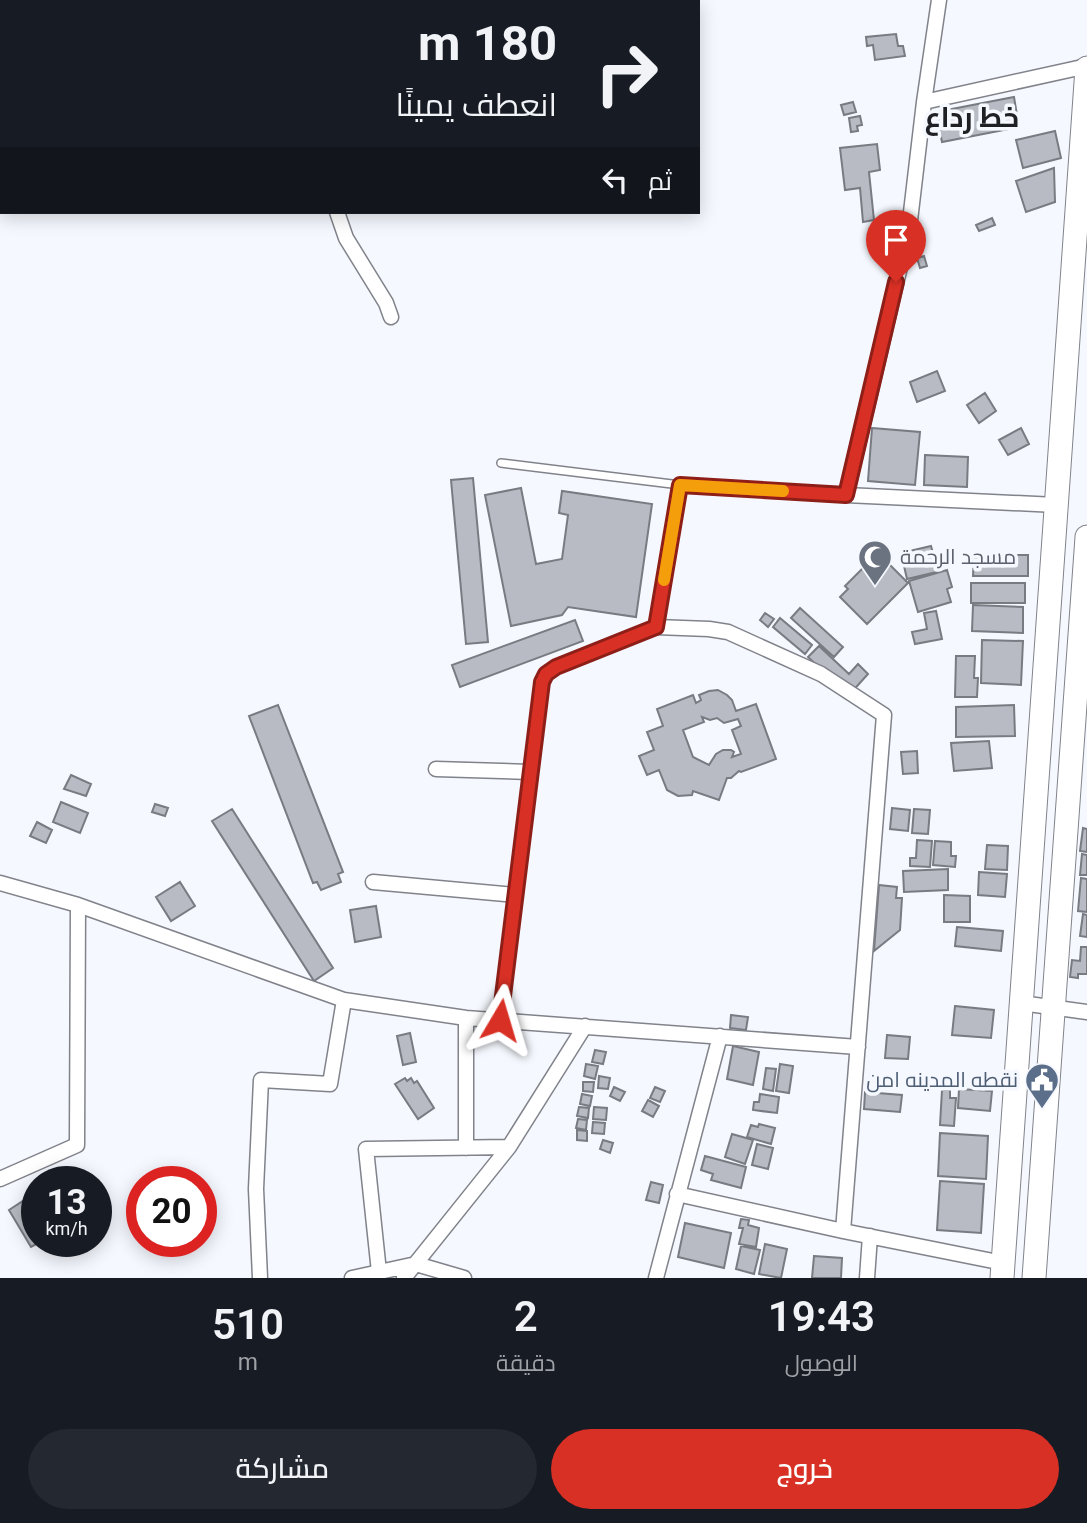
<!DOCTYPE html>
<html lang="ar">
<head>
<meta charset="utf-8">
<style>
	:root { --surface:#171b24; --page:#242831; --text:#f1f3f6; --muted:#9ea1a6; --accent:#d93025 }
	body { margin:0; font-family:Roboto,Cairo,sans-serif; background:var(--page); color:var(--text); direction:rtl; height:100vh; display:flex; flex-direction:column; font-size:26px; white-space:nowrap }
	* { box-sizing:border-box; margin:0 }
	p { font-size:23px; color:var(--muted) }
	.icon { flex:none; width:38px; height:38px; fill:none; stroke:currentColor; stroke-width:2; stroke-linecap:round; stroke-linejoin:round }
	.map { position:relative; height:1278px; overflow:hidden; direction:ltr }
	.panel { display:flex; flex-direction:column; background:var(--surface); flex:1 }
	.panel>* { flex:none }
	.banner { position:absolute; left:0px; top:0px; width:700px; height:214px; box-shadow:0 4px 18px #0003; direction:rtl; background:#171b24; color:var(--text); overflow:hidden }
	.speed { position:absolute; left:21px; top:1166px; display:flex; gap:14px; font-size:35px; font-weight:700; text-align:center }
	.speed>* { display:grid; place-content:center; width:91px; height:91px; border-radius:50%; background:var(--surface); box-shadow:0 4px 18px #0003; line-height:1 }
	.speed small { font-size:18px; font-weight:400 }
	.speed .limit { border:10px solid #d22; background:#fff; color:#111 }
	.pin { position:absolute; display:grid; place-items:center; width:60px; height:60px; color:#fff; margin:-72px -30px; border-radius:50% 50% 50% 0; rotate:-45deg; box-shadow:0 0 7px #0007 }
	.pin .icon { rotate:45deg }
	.me { position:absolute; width:77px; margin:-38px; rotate:7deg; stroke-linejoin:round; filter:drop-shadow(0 0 5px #0008) }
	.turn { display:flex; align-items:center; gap:24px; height:147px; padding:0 28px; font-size:32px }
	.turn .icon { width:91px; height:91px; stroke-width:2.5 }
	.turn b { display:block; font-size:49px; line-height:60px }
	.then { display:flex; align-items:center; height:66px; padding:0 28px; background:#0003; gap:14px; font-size:26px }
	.eta { display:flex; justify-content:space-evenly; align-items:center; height:119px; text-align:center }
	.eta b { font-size:42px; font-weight:600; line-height:49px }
	.cta { display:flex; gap:14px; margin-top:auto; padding:14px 28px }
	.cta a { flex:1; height:80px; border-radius:42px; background:var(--accent); color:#fff; font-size:28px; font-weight:600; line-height:80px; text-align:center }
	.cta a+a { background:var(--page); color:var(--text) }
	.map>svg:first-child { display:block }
	.building { fill:#b8bbc3; stroke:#787b82; stroke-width:2; fill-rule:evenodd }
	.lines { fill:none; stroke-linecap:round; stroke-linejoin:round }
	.lane-casing { stroke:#81838b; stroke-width:10 }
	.street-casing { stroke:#81838b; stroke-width:17 }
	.primary-casing { stroke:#81838b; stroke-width:25 }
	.lane { stroke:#fff; stroke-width:7 }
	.street { stroke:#fff; stroke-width:14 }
	.primary { stroke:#fff; stroke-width:23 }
	.route-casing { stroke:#8d1f18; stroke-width:18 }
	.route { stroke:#d93025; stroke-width:12 }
	.slow { stroke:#f59e0b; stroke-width:12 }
	.labels { text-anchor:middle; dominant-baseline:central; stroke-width:7; stroke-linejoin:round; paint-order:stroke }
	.worship-label { font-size:21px; fill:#5b616d; stroke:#f5f8fe; text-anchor:start }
	.service-label { font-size:21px; fill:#4e5e75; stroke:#f5f8fe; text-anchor:end }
	.district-label { font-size:28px; font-weight:bold; fill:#1f2023; stroke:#f5f8fe }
</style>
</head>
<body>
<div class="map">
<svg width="1087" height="1278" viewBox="0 0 1087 1278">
	<rect width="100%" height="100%" fill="#f5f8fe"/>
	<!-- building -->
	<path class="building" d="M896 34 898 46H903L905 56 875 60 873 45 867 46 866 37Z
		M1014 97 1019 127 942 142 936 112Z
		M853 102 856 112 844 115 841 105Z
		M860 116 862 125 857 126 858 131 851 132 849 118Z
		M1055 131 1061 158 1023 168 1016 140Z
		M877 144 880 170 869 172 874 220 863 222 860 188 845 190 840 148Z
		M1054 168 1055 202 1026 212 1016 181Z
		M992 218 995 225 979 231 976 225Z
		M924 256 927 266 920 268 917 258Z
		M937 371 945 391 917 402 910 382Z
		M985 393 996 411 979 423 967 405Z
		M872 428 920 432 915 485 868 481Z
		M1021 428 1029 444 1008 455 999 440Z
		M925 455 968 457 967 487 924 485Z
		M473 478 488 642 466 644 451 480Z
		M521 488 536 564 562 559 568 515 559 513 562 491 652 504 636 617 568 607 562 615 511 626 485 495Z
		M931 546 935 560 938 559 941 571 907 579 901 553Z
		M878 553 908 583 867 624 840 597 848 589 845 586Z
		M974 555H1028V576H973Z
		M947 570 952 587 947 589 951 602 918 612 909 581Z
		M971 583H1025V603H971Z
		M973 605 1023 607V633L972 631Z
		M800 608 843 647 834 657 791 618Z
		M936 611 942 639 915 644 912 632 927 629 924 613Z
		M765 613 774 619 768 627 760 620Z
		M780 618 812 645 805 654 773 627Z
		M575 620 583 641 460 687 452 665Z
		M982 640 1023 641 1021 685 981 683Z
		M819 646 849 674 858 664 868 674 849 695 808 657Z
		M956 656H975L974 678H978L977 697H955Z
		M718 690 727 695 732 700 736 711 756 704 776 759 741 772 739 771 731 778H727L719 800 693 791 692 795 678 796 667 790 659 770 647 775 639 756 654 750 647 732 663 726 657 709 693 695 696 703 701 700 699 695 709 691ZM702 717 710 720 717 718 724 723 738 719 741 726 732 730 741 754 732 757 734 752 731 750H723L716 754 709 765 693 757 683 730 704 722Z
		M278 705 343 872 338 874 341 882 321 890 317 882 313 883 249 716Z
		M1014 705 1015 736 956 737V707Z
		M989 741 992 768 954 771 951 743Z
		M917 751 918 773 903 774 901 752Z
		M71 775 91 784 86 796 64 789Z
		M61 802 88 813 80 833 53 822Z
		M155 804 168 808 165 816 152 812Z
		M892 808 910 810 908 831 890 829Z
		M232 809 333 968 314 981 212 821Z
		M914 809 930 810 928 834 912 833Z
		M37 822 52 830 46 843 30 836Z
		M1083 828 1087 829V852L1080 851Z
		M917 840 932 841 930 867 910 866V858H916Z
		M935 841 951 842V856H956L955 867 933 865Z
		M987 845 1008 846 1007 870 985 869Z
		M1082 854 1087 855V875H1080Z
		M948 869V890L904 892 903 871Z
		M979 872 1007 874 1005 897 978 895Z
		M1081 878 1087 879V912L1078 911Z
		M180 882 195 906 171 921 156 897Z
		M879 885 897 887 896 898H902L900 930 874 951Z
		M944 895 970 896V922H944Z
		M376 906 381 937 355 942 350 910Z
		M1083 914 1087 915V937L1080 936Z
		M957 927 1003 931 1001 951 955 946Z
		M1081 947H1087V974H1078V978L1070 977 1072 960 1080 961Z
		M955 1006 994 1010 991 1038 952 1035Z
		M731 1015 748 1017 746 1030 730 1028Z
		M410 1033 416 1062 403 1065 397 1036Z
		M887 1035 910 1037 908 1059 885 1058Z
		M733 1046 759 1052 753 1085 727 1079Z
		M595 1050 606 1052 603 1064 592 1062Z
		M586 1064 598 1066 595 1079 584 1076Z
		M780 1064 793 1066 789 1093 776 1091Z
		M766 1068 776 1069 773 1091 763 1089Z
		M599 1076 610 1078 608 1089 598 1088Z
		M405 1078 407 1081 411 1078 414 1083 417 1081 434 1108 418 1119 395 1084Z
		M583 1082H594L593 1092 583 1091Z
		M614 1087 625 1092 620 1101 610 1096Z
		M655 1087 665 1091 660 1102 650 1098Z
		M959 1089 992 1091 990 1111 958 1108Z
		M942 1090H950V1098H956L954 1126 940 1125Z
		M865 1092 902 1095 900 1112 864 1109Z
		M582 1094 592 1096 590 1106 580 1104Z
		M760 1094 779 1097 777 1113 753 1110 754 1102H759Z
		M648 1100 659 1106 653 1117 642 1111Z
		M579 1107 589 1108 588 1118 577 1116Z
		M594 1107 607 1108 606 1120 593 1119Z
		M578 1119 587 1120 586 1130 576 1128Z
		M593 1122 605 1123 604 1134 592 1133Z
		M759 1124 775 1128 771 1144 747 1137 751 1125 758 1127Z
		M577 1130 587 1131V1141L577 1140Z
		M940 1133 988 1136 986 1179 938 1176Z
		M732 1134 753 1140 745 1164 725 1157Z
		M603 1140 613 1143 610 1153 600 1149Z
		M757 1144 773 1148 768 1169 752 1165Z
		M705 1156 746 1167 741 1188 711 1180 713 1174 701 1170Z
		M940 1181 984 1184 981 1233 937 1230Z
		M651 1182 663 1185 659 1203 646 1200Z
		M26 1199 37 1216V1241H42L31 1247 9 1210Z
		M741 1219 749 1220 748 1225 759 1228 756 1247 739 1244 743 1228H739Z
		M685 1223 731 1233 724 1268 678 1257Z
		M765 1244 787 1249 781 1278 759 1274Z
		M741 1246 760 1250 754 1274 736 1269Z
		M814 1256 842 1258 841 1278H812Z"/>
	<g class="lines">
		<!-- lane casing -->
		<g class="lane-casing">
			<path id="lane" d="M501 463 680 485 846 495
				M500 1020 542 682 546 675 556 667 656 627 680 485"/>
		</g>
		<!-- street casing -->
		<g class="street-casing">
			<path id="street" d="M317 0V2
				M939 0 924 102 909 229 846 495 1056 505
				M924 102 1087 66
				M337 212 346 238 386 303 391 317
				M656 627 709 629 728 632 821 674 884 715 843 1231
				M436 769 530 772
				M373 882 515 895
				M0 883 78 905 344 1000 466 1018 858 1047
				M1021 1003 1087 1012
				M466 1148V1018
				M0 1179 77 1145 78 905
				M677 1194 843 1231 1003 1263
				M379 1272 366 1149 509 1147
				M260 1278 256 1189 261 1080 330 1084 344 1000
				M352 1278 416 1264 464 1278
				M404 1278 509 1147 585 1026
				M656 1278 720 1036
				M867 1278 870 1236"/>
		</g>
		<!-- primary casing -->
		<g class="primary-casing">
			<path id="primary" d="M1002 1278 1087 68
				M1034 1278 1087 537"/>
		</g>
		<!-- lane -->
		<use href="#lane" class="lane"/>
		<!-- street -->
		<use href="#street" class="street"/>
		<!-- primary -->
		<use href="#primary" class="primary"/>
	</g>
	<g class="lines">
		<!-- route casing -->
		<g class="route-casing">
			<path id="route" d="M500 1020 542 682 546 674 556 667 656 627 680 485 846 495 896 282"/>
		</g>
		<!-- route -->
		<use href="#route" class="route"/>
		<!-- slow -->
		<path class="slow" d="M664 580 680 485 783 491"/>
	</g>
	<!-- icons -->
	<defs>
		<g id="mosque-pin" transform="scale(1.75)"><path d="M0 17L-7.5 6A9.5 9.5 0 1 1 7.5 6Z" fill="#6b7280" stroke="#f5f8fe"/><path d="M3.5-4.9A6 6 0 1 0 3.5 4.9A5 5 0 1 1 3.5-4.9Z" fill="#fff"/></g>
		<g id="civic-pin" transform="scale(1.75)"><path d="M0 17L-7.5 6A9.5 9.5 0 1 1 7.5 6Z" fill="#5c6f8a" stroke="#f5f8fe"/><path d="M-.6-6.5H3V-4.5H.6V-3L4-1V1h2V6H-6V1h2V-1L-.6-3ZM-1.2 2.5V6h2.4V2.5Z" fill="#fff"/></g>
	</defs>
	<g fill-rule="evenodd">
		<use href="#mosque-pin" x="875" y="557"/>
		<use href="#civic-pin" x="1042" y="1080"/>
	</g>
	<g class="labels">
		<!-- worship labels -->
		<g class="worship-label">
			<text x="900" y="557">مسجد الرحمة</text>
		</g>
		<!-- service labels -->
		<g class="service-label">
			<text x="1018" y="1080">نقطه المدينه امن</text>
		</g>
		<!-- district labels -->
		<g class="district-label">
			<text x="972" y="117">خط رداع</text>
		</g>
	</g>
</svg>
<div class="speed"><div>13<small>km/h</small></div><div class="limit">20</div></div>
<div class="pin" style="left:896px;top:282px;background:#d93025"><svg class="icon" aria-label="arrive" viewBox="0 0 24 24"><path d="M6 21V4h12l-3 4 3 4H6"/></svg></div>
<svg class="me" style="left:500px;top:1020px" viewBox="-20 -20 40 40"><path d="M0-17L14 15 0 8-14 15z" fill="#d93025" stroke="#fff" stroke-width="4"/></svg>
<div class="banner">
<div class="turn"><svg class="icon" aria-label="right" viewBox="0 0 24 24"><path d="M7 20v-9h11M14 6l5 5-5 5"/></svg><div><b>180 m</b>انعطف يمينًا</div></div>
<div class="then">ثم<svg class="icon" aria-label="left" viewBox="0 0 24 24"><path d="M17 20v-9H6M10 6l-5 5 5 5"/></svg></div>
</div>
</div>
<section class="panel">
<div class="eta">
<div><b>19:43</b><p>الوصول</p></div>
<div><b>2</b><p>دقيقة</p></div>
<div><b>510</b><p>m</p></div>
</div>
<div class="cta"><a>خروج</a><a>مشاركة</a></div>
</section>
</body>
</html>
